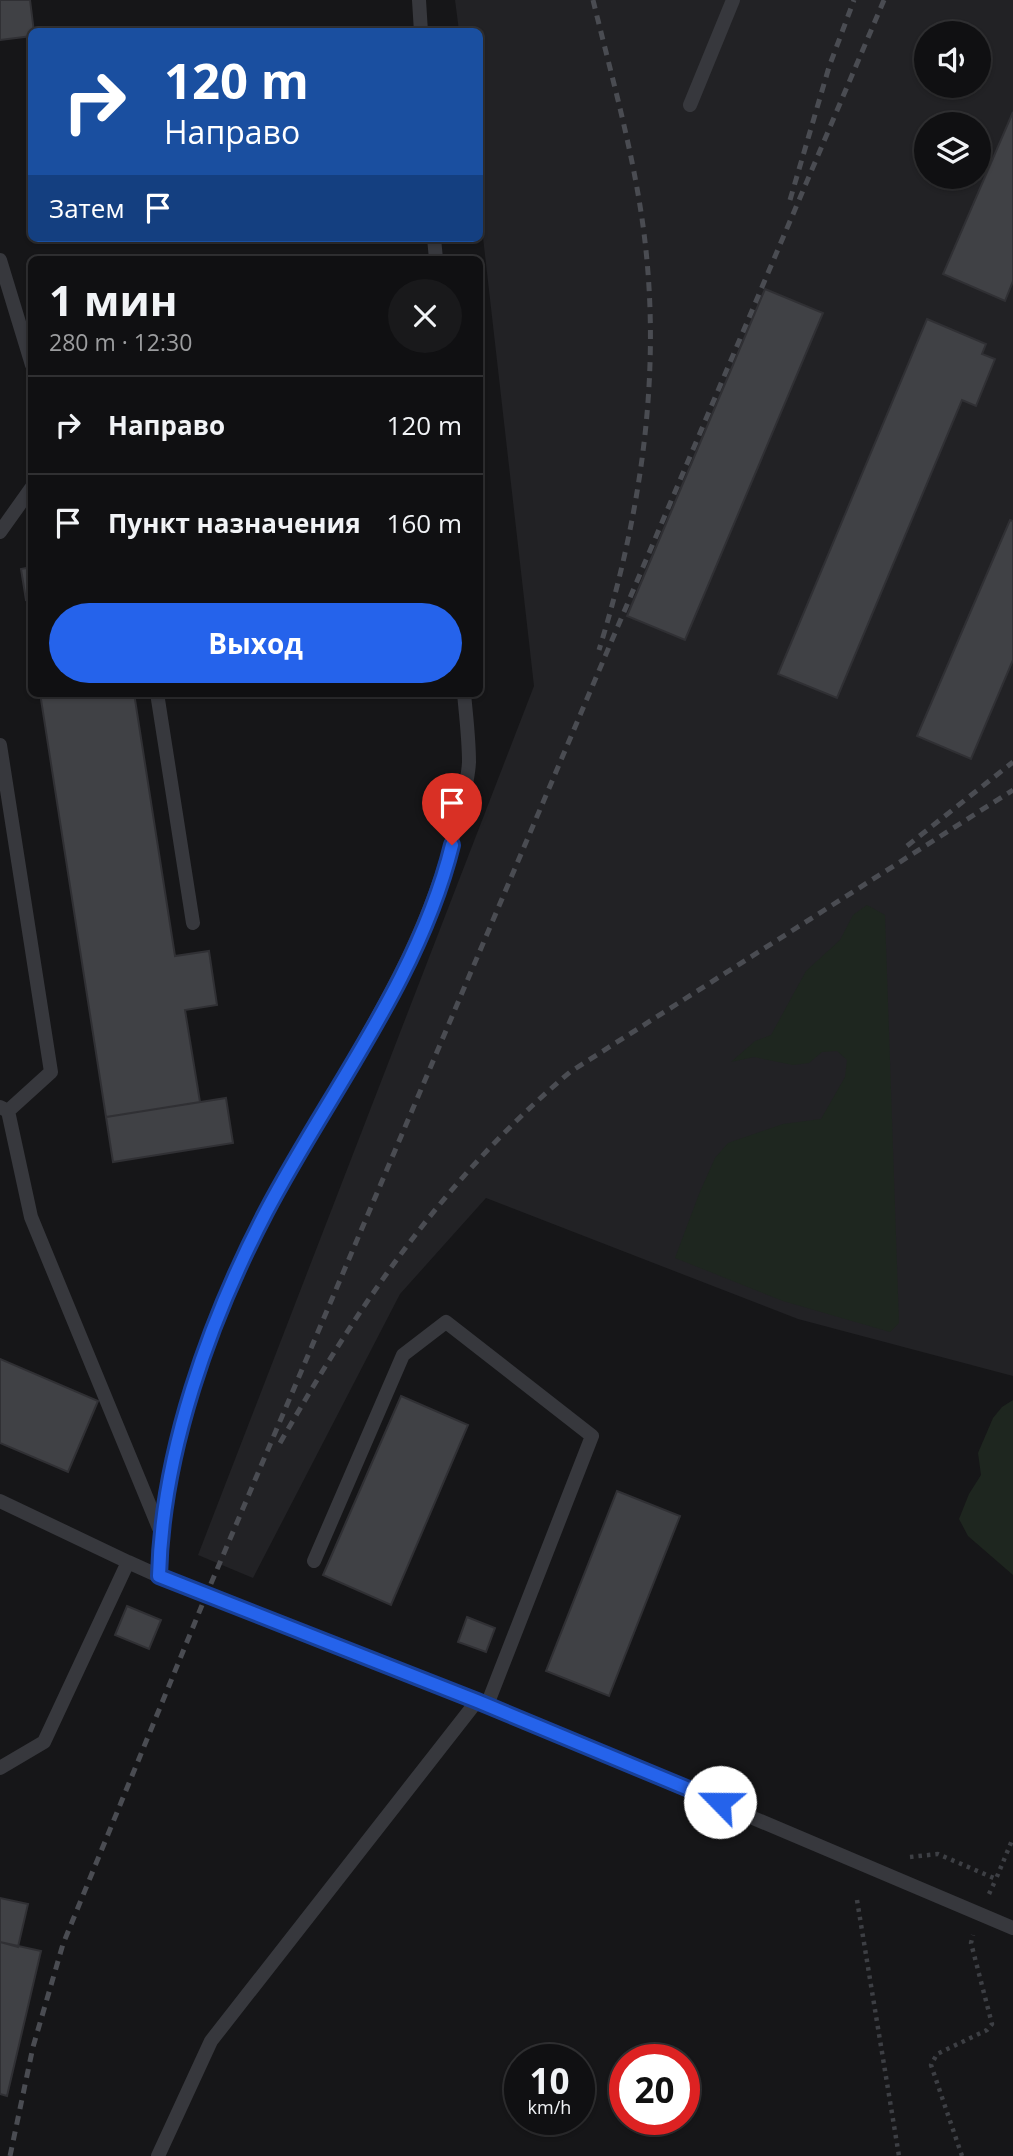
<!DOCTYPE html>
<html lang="ru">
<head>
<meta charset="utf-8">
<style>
	:root { --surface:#101012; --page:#19191b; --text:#f1f3f6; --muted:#9c9d9f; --line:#303032; --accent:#2563eb }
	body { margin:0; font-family:"Open Sans",sans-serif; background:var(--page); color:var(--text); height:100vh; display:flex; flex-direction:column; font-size:26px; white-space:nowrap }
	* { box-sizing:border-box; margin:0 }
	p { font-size:23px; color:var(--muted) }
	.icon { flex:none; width:38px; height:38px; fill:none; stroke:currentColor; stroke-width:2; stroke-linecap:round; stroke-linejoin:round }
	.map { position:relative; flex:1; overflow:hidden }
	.sheet { position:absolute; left:28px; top:256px; width:455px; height:441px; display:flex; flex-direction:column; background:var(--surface); border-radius:10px; box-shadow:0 2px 5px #0004,0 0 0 2px var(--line) }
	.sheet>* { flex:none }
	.top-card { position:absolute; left:28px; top:28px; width:455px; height:214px; border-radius:10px; box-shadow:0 2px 5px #0004,0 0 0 2px var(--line); background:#1a4fa0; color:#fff; overflow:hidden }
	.buttons { position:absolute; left:914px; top:21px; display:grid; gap:14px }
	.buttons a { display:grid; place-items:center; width:77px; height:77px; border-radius:50%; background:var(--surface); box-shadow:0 2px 5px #0004,0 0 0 2px var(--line); font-size:35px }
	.speed { position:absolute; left:504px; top:2044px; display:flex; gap:14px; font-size:35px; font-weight:700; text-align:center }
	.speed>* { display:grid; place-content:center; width:91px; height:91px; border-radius:50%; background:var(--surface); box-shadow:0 2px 5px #0004,0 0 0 2px var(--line); line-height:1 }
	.speed small { font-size:18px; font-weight:400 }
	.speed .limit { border:10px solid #d22; background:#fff; color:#111 }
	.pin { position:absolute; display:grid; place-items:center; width:60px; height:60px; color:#fff; margin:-72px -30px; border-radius:50% 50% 50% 0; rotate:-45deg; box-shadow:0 0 7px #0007 }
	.pin .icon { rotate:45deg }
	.me { position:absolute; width:77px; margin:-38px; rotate:293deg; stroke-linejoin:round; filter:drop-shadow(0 0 5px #0008) }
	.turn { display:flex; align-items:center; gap:24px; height:147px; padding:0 21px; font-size:32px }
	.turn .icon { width:91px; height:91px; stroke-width:2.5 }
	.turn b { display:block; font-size:49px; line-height:60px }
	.then { display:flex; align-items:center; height:66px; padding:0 21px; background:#0003; gap:14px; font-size:26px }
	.round { display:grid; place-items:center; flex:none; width:74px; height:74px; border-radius:37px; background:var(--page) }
	.head { display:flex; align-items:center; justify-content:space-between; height:119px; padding:0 21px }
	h1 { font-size:42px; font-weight:700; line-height:52px }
	.cta { display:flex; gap:14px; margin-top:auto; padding:14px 21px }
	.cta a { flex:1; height:80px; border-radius:42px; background:var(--accent); color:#fff; font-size:28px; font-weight:700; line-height:80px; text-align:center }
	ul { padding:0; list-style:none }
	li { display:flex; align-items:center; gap:21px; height:98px; padding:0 21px; border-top:2px solid var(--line) }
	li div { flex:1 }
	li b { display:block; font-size:26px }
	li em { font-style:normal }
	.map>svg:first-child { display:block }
	.built { fill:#222225; fill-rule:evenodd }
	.green { fill:#1e261f }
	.building { fill:#404145; stroke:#303034; stroke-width:2 }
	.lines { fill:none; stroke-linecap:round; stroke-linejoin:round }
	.path { stroke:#3d3f44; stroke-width:4.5; stroke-dasharray:3.5 5; stroke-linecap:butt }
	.lane { stroke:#37383d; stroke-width:14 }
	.rail { stroke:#4a4c52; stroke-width:5; stroke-dasharray:9 7; stroke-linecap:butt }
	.route-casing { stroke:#184099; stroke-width:18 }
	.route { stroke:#2563eb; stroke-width:12 }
</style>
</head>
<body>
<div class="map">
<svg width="1013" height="2156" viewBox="0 0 1013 2156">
	<rect width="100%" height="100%" fill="#161618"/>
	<!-- built -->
	<path class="built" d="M455 0H1013V1376L798 1319 486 1198 400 1294 253 1578 198 1555 534 686 480 211V32L459 31ZM926 33H978V86H926ZM926 124H978V177H926Z"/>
	<!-- green -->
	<path class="green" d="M867 905 885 915 899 1323 890 1332 783 1301 675 1258 699 1194 715 1158 728 1143 783 1124 821 1119 845 1077 847 1060 837 1051 822 1052 809 1063 793 1065 754 1057 731 1062 755 1041 771 1035 806 971 840 940 853 915Z
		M1013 1400V1575L968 1536 959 1519 969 1494 981 1475 978 1453 993 1418 1002 1407Z"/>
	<!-- building -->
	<path class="building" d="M0 0H30L34 32 32 36 0 40Z
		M1013 112V281L1005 301 943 274Z
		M765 289 823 313 685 640 627 616Z
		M927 319 986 344 982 354 995 359 976 406 962 400 837 698 778 674Z
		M1010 520 1013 521V660L971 759 917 736Z
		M32 567V599L26 600 21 569Z
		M40 693H134L175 956 209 951 217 1005 185 1010 200 1102 106 1117Z
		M226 1098 233 1143 113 1162 106 1117Z
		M0 1359 98 1401 68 1472 0 1443Z
		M401 1396 468 1425 391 1605 323 1575Z
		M617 1491 680 1516 609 1696 546 1671Z
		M127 1606 161 1620 149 1649 115 1635Z
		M467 1617 495 1628 486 1652 458 1642Z
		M0 1898 28 1904 18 1947 0 1942Z
		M0 1942 41 1951 7 2096 0 2094Z"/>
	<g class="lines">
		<!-- path -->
		<path class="path" d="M910 1857 938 1854 996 1879 1013 1838
			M989 1894 996 1879
			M857 1900 899 2156
			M962 2156 931 2065 937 2054 987 2030 992 2024 971 1943 973 1935"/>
		<!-- lane -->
		<path class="lane" d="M419 0 421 32
			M690 105 733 0
			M434 238 436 259
			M0 260 32 365
			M0 532 32 487
			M157 693 193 923
			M464 693C466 716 469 739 469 762 468 784 460 808 455 829 421 970 332 1086 266 1213 210 1319 161 1455 159 1576L477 1701 1013 1928
			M0 745 51 1072 8 1111
			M0 1107 8 1111 31 1217 159 1528
			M0 1501 128 1562
			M314 1561 403 1355 446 1322 592 1436 487 1705
			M0 1768 44 1742 128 1562 159 1576
			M158 2156 211 2041 477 1701"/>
		<!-- rail -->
		<path class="rail" d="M593 0C610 70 630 140 641 212 664 360 643 508 599 650
			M790 200 829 67 854 0
			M907 846 1013 762
			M280 1443C362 1300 443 1180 570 1072L1013 790
			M10 2156 33 2047 63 1944 207 1593 884 0"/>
	</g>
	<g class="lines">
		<!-- route casing -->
		<g class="route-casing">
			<path id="route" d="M452 845C419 979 329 1092 266 1212 209 1321 162 1453 159 1576L477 1701 720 1802"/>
		</g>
		<!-- route -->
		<use href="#route" class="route"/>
	</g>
</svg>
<div class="buttons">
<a><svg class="icon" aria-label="sound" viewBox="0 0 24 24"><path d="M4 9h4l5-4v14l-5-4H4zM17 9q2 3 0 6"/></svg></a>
<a><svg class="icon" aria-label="layers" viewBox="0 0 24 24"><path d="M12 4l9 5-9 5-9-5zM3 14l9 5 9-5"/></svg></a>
</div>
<div class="speed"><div>10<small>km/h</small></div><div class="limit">20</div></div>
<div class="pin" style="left:452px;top:845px;background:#d93025"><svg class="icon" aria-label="arrive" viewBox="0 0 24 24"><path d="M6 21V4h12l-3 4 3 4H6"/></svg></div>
<svg class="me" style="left:720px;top:1802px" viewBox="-20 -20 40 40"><circle r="19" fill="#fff"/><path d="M0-13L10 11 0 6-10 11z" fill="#2563eb"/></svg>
<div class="top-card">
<div class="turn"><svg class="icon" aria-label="right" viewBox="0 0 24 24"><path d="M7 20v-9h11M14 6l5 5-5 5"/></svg><div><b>120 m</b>Направо</div></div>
<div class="then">Затем<svg class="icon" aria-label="arrive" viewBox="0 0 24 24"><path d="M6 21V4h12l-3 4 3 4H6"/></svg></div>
</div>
<section class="sheet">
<div class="head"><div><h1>1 мин</h1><p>280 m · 12:30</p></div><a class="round"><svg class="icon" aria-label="close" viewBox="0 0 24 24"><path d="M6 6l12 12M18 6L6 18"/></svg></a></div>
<ul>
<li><svg class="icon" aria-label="right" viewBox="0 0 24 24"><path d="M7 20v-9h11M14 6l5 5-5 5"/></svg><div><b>Направо</b></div><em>120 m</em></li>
<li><svg class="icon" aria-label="arrive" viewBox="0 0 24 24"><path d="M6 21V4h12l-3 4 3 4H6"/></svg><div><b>Пункт назначения</b></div><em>160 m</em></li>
</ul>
<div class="cta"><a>Выход</a></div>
</section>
</div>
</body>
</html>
